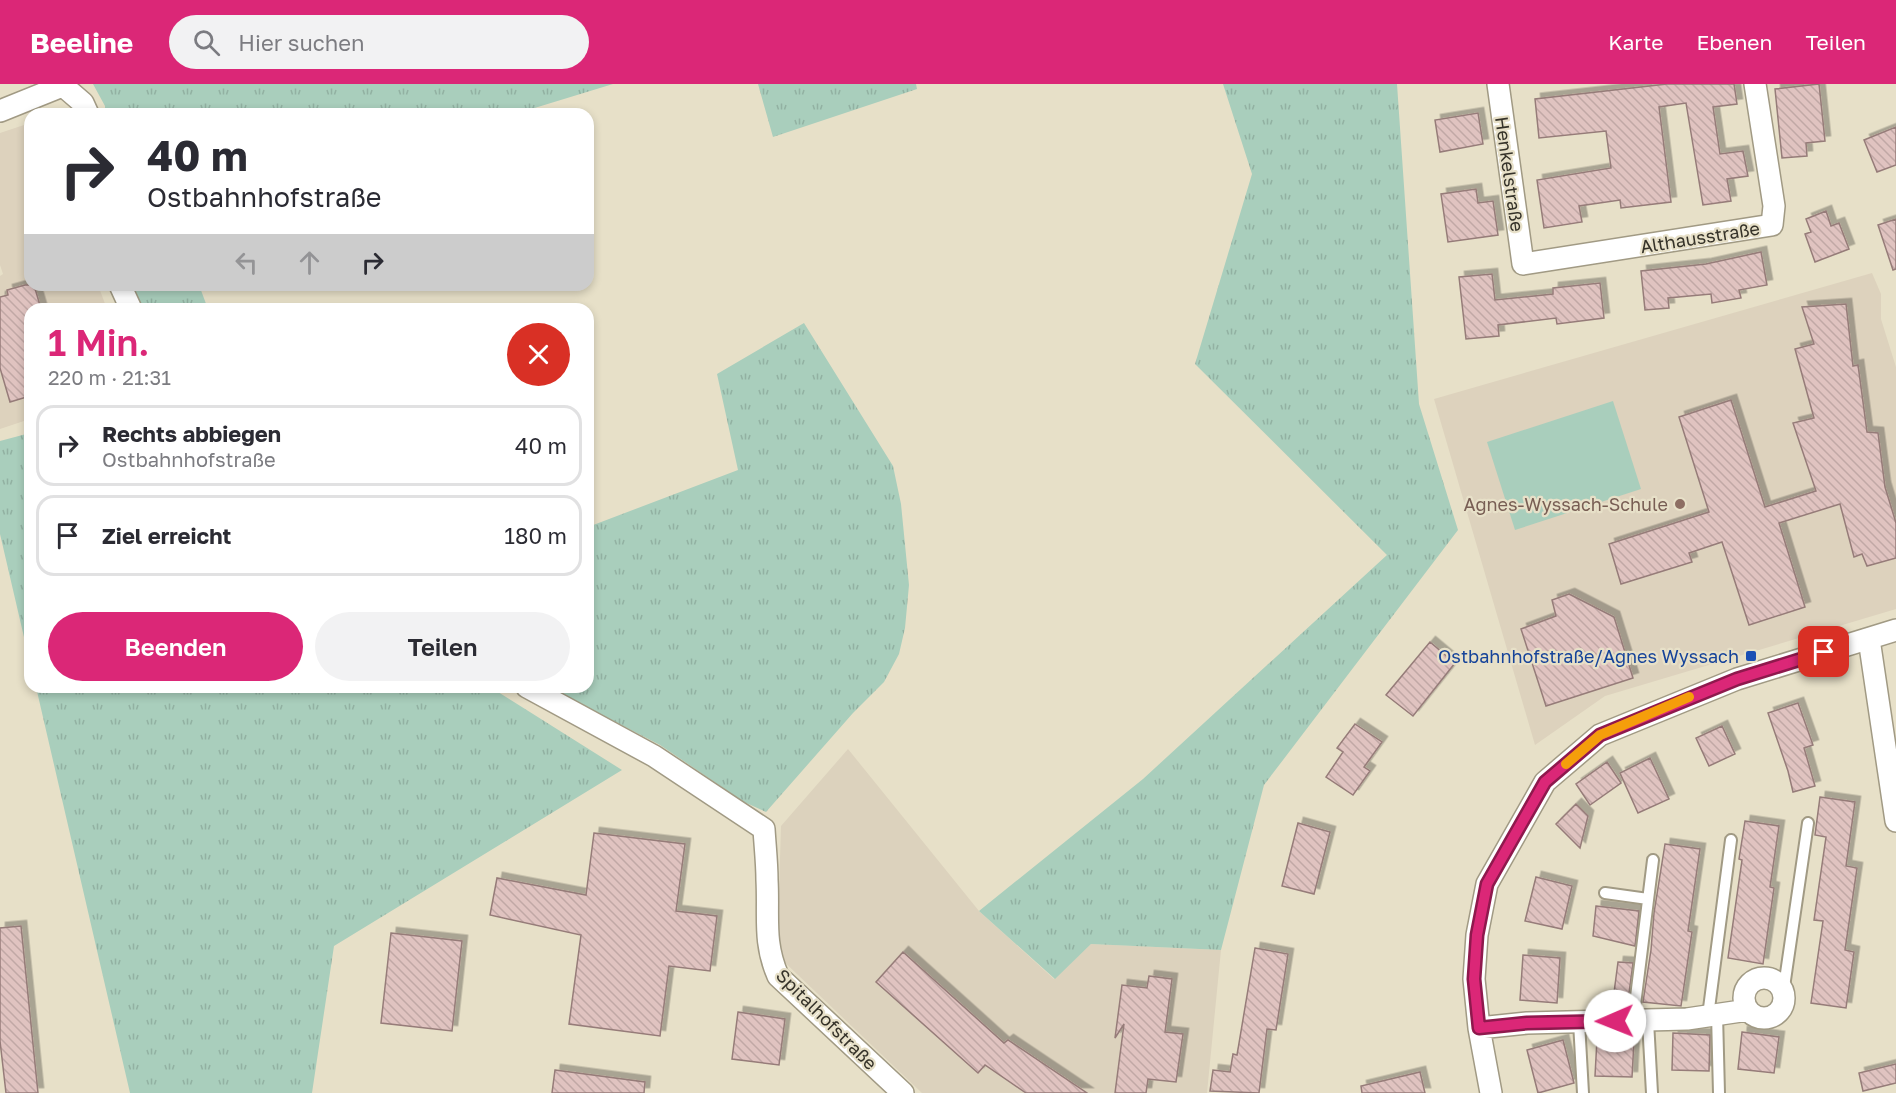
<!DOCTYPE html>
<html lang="de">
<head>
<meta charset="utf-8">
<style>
	:root { --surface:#fff; --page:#f2f2f3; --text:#2b2b33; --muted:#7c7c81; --line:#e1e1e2; --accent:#db2777 }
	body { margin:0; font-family:"Golos Text",sans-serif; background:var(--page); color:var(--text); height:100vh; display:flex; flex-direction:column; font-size:22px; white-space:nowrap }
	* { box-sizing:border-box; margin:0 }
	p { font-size:20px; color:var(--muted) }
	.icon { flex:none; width:33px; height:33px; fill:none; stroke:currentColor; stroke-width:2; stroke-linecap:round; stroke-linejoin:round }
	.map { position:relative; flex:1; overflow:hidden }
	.details { position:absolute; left:24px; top:219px; width:570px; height:390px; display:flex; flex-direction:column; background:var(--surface); border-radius:18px; box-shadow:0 3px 9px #0003 }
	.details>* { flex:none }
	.guide { position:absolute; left:24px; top:24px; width:570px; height:183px; border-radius:18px; box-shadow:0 3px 9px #0003; background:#fff; color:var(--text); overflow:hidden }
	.pin { position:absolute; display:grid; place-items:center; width:51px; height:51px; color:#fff; margin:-26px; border-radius:12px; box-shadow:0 3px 9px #0006 }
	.me { position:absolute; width:66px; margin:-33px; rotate:269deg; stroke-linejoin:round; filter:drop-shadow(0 0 4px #0008) }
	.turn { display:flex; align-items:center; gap:21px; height:126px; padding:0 24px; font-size:27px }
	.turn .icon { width:78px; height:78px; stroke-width:2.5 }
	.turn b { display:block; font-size:42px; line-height:51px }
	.lanes { display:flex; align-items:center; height:57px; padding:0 24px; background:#0003; justify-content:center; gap:30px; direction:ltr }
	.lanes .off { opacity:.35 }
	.round { display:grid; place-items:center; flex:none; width:63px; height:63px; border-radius:32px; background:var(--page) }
	.head { display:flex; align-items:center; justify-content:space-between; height:102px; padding:0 24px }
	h1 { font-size:36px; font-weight:600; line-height:45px; color:var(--accent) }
	.action { display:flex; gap:12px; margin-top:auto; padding:12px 24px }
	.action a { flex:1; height:69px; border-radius:36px; background:var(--accent); color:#fff; font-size:24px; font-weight:600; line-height:69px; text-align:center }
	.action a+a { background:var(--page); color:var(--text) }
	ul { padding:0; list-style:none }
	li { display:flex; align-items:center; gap:18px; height:81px; margin:0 12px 9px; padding:0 12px; border:3px solid var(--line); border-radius:18px }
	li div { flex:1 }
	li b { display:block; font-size:22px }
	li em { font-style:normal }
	header { display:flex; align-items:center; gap:36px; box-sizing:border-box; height:84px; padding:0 30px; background:var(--accent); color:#fff }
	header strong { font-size:28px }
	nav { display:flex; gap:33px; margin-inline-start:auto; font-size:21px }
	.search { width:420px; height:54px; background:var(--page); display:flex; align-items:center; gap:15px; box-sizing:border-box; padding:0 21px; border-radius:33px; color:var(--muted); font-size:22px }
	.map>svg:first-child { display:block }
	.commercial { fill:#dcd2bd }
	.education { fill:#ddd2bd }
	.grass { fill:url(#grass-tufts) }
	.pitch { fill:#a9cebc }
	.building { fill:url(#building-back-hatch); stroke:#967c79; stroke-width:1.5; filter:url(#shadow) }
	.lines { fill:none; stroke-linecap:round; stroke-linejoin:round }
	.service-casing { stroke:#a19a84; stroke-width:14 }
	.minor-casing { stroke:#a19a84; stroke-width:24 }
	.service { stroke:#fff; stroke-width:10 }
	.minor { stroke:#fff; stroke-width:21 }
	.route-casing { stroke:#8e194d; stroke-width:15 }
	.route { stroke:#db2777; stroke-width:10 }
	.slow { stroke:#f59e0b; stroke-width:10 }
	.education-dot { fill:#8d6e63; stroke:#e7e0c8; stroke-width:2 }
	.transit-dot { fill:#1a4fb4; stroke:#e7e0c8; stroke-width:2 }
	.labels { text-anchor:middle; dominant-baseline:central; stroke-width:4.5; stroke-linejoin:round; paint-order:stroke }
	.street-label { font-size:18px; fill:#353229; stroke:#e7e0c8 }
	.education-label { font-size:18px; fill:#785e54; stroke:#e7e0c8; text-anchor:end }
	.transit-label { font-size:18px; fill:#164399; stroke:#e7e0c8; text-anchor:end }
</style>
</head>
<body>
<header>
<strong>Beeline</strong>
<div class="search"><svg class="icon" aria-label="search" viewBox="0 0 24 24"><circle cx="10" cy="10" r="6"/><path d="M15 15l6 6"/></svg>Hier suchen</div>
<nav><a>Karte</a><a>Ebenen</a><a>Teilen</a></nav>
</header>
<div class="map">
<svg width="1896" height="1009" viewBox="0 0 1896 1009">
	<defs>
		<pattern id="grass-tufts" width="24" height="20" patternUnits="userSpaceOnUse" patternTransform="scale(1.5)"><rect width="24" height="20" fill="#a9cebc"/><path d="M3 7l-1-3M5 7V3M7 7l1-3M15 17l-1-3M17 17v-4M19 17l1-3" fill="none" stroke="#92b1a2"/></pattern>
		<pattern id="building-back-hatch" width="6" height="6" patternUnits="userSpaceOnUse" patternTransform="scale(1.5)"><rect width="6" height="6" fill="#e0c3c0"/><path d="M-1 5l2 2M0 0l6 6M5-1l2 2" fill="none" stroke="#c1a8a5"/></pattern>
		<filter id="shadow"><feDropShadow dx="5.5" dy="-5.5" stdDeviation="0" flood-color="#0004"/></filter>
	</defs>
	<rect width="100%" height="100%" fill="#e7e0c8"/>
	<!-- commercial -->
	<path class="commercial" d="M848 665 979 827 1054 895 1091 860 1221 866 1207 1009H922L777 871 781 742Z"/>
	<!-- education -->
	<path class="education" d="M30 39V201H98L107 225H30V335L0 345V192L3 190 0 181V49Z
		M1872 189 1881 210V235L1896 283V525L1605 612 1535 661 1434 315Z"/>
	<!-- grass -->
	<path class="grass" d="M93 0H613L515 30H105V22Z
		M758 0H916L917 5 773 53Z
		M1223 0H1397L1419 320 1458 446 1264 701 1221 866 1091 860 1055 895 979 827 1143 695 1387 471 1195 280 1252 90Z
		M132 201H199L208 225H141Z
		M804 239 893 382 901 420 909 501 905 544 899 570 884 598 853 629 766 728 744 718 660 661 548 603H588V443L738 386 717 290Z
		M30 349V579L0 450V357Z
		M36 603H490L622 686 334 862 312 1009H130Z"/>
	<!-- pitch -->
	<path class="pitch" d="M1613 317 1641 405 1515 446 1487 358Z"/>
	<!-- building -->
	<path class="building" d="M1667 0H1734L1737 20 1713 23 1720 70 1743 67 1748 92 1727 95 1731 117 1703 121 1686 19 1659 23 1671 118 1621 124 1620 116 1579 122 1582 138 1544 144 1537 96 1611 84 1606 47 1539 54 1535 15Z
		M1819 0 1825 57 1806 59 1807 72 1782 74 1775 5Z
		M1478 29 1483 60 1440 68 1435 36Z
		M1896 43V81L1877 88 1864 56Z
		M1476 105 1478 119 1493 117 1498 151 1448 158 1441 110Z
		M1826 127 1831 142 1839 139 1849 165 1815 178 1805 150 1811 148 1806 135Z
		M1896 135V185L1893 186 1878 141Z
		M1761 168 1767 201 1739 206 1741 214 1712 219 1711 210 1668 214 1669 224 1645 226 1641 187 1706 180Z
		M1492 190 1495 216 1553 210V204L1600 199 1604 234 1557 240 1556 234 1498 241 1499 252 1466 255 1459 193Z
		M25 201H34L41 225H30V312L10 318 0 284V213L8 211 7 206Z
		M1846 220 1853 282 1858 281 1867 348 1878 349 1885 403 1896 439V474L1867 482 1862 470 1854 473 1840 420 1779 439 1805 523 1749 541 1722 458 1689 469 1692 478 1621 500 1609 460 1709 428 1679 333 1731 316 1765 423 1816 407 1793 339 1814 334 1795 265 1814 260 1802 223Z
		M1569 510 1614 533 1633 594 1546 622 1521 545 1556 532 1552 516Z
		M1430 558 1455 579 1413 632 1386 611Z
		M1798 619 1813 661 1804 664 1815 702 1793 708 1788 687 1768 629Z
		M1355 640 1382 658 1364 683 1370 687 1353 711 1326 693 1343 668 1337 664Z
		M1722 642 1735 670 1709 682 1696 654Z
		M1650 674 1669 715 1638 729 1620 689Z
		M1607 678 1621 699 1590 721 1576 700Z
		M1820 713 1855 718 1846 782 1857 784 1845 866 1854 868 1846 924 1811 919 1823 837 1814 836 1826 753 1815 751Z
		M1576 720 1588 732 1580 764 1556 740Z
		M1745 737 1779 742 1770 803 1774 804 1763 880 1728 874 1742 776 1739 775Z
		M1298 739 1330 748 1314 810 1282 802Z
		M594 749 685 760 676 827 717 832 710 887 669 882 660 952 569 940 581 851 490 831 497 794 586 811Z
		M1665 760 1700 765 1688 847 1692 848 1681 922 1643 918 1651 866 1654 829Z
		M1536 793 1572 802 1562 845 1525 837Z
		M1596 822 1639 827 1635 862 1593 852Z
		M21 842 34 970 38 1009H6L0 957V844Z
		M391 849 462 857 452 947 381 939Z
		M1255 864 1288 870 1276 946 1267 945 1259 1009 1210 1007 1213 986 1230 988 1233 970 1237 971Z
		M903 868 1004 959 1008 956 1087 1009H1026L985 981 978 989 876 898Z
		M1523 871 1560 874 1557 919 1520 916Z
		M1618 878 1633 879 1627 924H1612Z
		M1149 892 1172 895 1165 948 1183 950 1176 998 1148 995 1146 1009H1115L1124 940 1115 954 1122 901 1147 904Z
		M738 928 785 935 779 981 732 975Z
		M1742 948 1779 953 1774 989 1738 985Z
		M1625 949 1624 956 1634 957 1632 993 1595 992 1597 955 1608 956 1609 950Z
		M1673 949 1710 951 1709 987 1672 986Z
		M1563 956 1574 999 1538 1009 1527 966Z
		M1896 980V999L1863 1007 1859 989Z
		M555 986 645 998 644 1009H552Z
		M1420 988 1425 1009H1362L1361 1002Z"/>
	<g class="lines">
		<!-- service casing -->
		<g class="service-casing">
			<path id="service" d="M1605 809 1648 815
				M1784 911V903L1808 739
				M1717 930 1719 1009
				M1708 932 1731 756
				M1633 937 1653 776
				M1648 937 1652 1009
				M1579 938 1583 1009"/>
		</g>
		<!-- minor casing -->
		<g class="minor-casing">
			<path id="minor" d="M61 0 83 19 88 30
				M1498 0 1523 180 1772 141 1774 122 1755 0
				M0 27 62 2
				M120 201 131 225
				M1869 555 1896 737
				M527 603 654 672 764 745C765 762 767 779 767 796 769 832 763 858 778 892L903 1009
				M1744 914a20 20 0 1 1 40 0a20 20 0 1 1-40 0Z
				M1479 944 1527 939 1687 935 1748 926
				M1491 1009 1479 944 1474 895 1477 851 1487 800 1545 698 1600 651 1737 595 1896 546"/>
		</g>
		<!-- service -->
		<use href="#service" class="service"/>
		<!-- minor -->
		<use href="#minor" class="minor"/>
	</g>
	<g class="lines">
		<!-- route casing -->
		<g class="route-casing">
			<path id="route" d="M1615 937 1527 939 1479 944 1474 895 1477 851 1487 800 1545 698 1600 651 1737 595 1824 568"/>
		</g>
		<!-- route -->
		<use href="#route" class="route"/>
		<!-- slow -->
		<path class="slow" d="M1566 680 1600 651 1689 613"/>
	</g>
	<!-- markers -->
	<circle class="education-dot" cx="1680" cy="420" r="6"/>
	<rect class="transit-dot" x="1745" y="566" width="12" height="12" rx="3"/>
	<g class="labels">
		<!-- street labels -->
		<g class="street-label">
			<text transform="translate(1510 90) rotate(82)">Henkelstraße</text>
			<text transform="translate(1700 153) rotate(-9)">Althausstraße</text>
			<text transform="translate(827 935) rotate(45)">Spitalhofstraße</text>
		</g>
		<!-- education labels -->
		<g class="education-label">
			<text x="1668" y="420">Agnes-Wyssach-Schule</text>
		</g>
		<!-- transit labels -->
		<g class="transit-label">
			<text x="1739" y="572">Ostbahnhofstraße/Agnes Wyssach</text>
		</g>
	</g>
</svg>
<div class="pin" style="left:1824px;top:568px;background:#d93025"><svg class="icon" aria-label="arrive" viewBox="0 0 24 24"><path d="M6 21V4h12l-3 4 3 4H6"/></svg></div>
<svg class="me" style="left:1615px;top:937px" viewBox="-20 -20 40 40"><circle r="19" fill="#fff"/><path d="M0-13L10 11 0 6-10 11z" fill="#db2777"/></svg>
<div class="guide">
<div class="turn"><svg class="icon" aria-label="right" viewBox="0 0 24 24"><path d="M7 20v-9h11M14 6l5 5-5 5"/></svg><div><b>40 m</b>Ostbahnhofstraße</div></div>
<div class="lanes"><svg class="icon off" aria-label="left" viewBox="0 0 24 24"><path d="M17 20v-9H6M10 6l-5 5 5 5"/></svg><svg class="icon off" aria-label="ahead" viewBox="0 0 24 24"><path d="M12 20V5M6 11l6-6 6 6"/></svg><svg class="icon" aria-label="right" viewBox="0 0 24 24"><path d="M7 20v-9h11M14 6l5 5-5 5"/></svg></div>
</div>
<section class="details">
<div class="head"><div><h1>1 Min.</h1><p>220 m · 21:31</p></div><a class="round" style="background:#d93025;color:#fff"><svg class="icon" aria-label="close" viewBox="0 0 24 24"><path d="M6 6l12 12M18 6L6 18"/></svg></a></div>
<ul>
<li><svg class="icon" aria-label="right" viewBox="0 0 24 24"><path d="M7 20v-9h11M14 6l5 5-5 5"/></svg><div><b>Rechts abbiegen</b><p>Ostbahnhofstraße</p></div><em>40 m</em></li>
<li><svg class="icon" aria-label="arrive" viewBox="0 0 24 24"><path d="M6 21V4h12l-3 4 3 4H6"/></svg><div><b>Ziel erreicht</b></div><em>180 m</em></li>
</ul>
<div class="action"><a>Beenden</a><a>Teilen</a></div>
</section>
</div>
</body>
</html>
